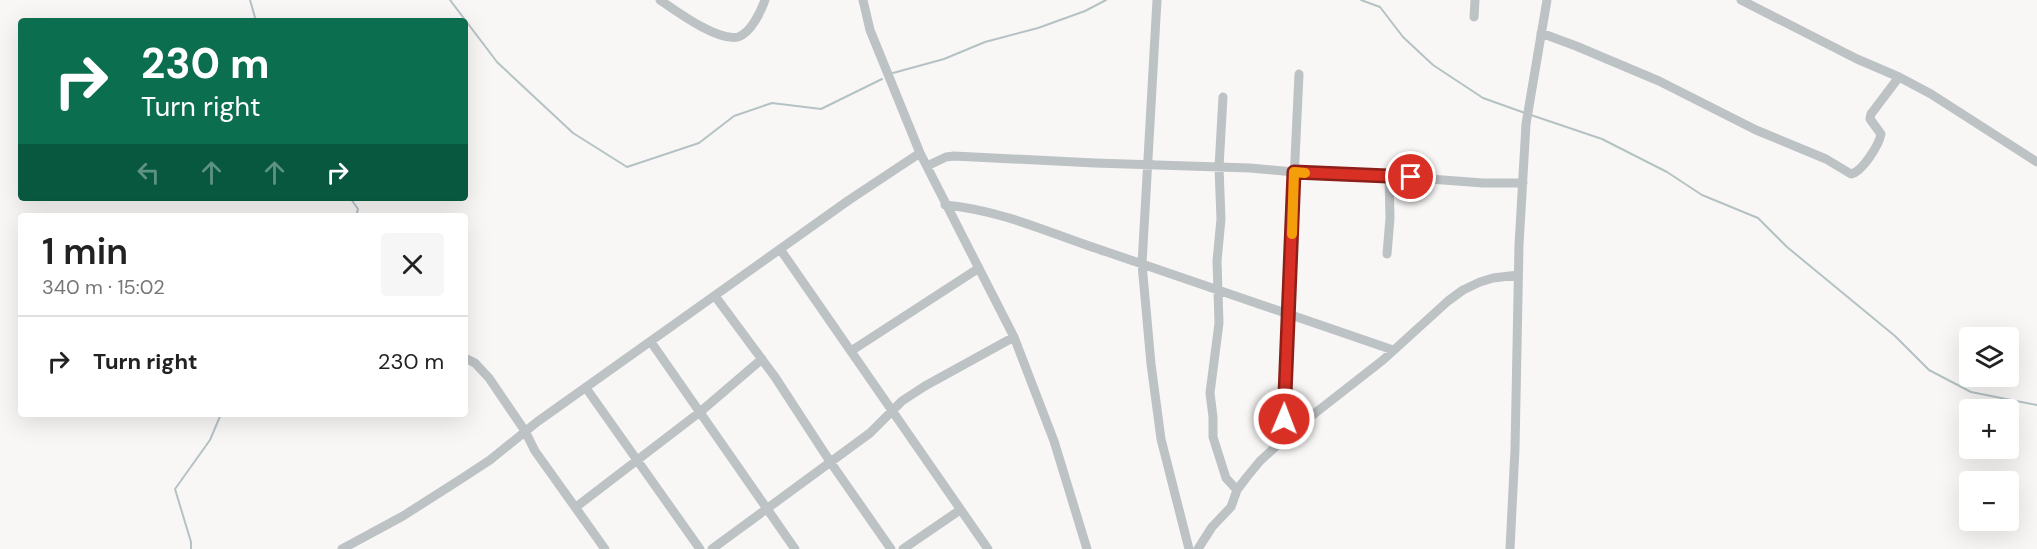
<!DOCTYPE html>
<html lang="en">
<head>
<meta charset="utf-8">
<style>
	:root { --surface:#fff; --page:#f6f6f6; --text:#222; --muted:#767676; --line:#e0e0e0 }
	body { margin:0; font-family:"DM Sans",sans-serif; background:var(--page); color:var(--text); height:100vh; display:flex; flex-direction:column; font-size:22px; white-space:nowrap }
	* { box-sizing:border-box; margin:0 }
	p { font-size:20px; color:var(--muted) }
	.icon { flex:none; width:33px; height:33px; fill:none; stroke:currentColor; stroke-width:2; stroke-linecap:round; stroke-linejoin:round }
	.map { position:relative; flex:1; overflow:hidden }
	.side { position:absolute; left:18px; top:213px; width:450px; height:204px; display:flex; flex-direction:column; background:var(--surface); border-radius:6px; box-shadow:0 6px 24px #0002 }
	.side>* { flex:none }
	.hud { position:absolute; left:18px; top:18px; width:450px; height:183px; border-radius:6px; box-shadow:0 6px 24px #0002; background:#0b6e4f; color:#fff; overflow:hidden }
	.fabs { position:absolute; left:1959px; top:327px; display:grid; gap:12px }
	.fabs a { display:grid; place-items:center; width:60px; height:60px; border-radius:6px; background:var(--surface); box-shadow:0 6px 24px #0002; font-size:30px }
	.pin { position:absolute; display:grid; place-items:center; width:51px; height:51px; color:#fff; margin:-26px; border:3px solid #fff; border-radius:50%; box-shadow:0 2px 6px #0007 }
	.me { position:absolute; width:66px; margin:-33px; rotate:1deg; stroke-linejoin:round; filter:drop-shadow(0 0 4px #0008) }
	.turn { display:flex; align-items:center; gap:21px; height:126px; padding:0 24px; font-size:27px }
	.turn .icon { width:78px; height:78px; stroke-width:2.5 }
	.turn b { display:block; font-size:42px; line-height:51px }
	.lanes { display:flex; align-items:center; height:57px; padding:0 24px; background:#0003; justify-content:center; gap:30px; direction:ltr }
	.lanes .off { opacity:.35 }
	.round { display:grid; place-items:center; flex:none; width:63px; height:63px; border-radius:6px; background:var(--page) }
	.summary { display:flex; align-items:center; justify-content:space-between; height:102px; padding:0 24px }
	h1 { font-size:36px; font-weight:600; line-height:45px }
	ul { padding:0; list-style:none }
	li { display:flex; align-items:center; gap:18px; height:90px; padding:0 24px; border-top:2px solid var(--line) }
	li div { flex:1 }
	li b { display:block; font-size:22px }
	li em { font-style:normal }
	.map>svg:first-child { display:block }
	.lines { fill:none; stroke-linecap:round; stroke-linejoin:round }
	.stream { stroke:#b5c2c4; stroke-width:2 }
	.minor { stroke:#bdc2c5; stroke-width:9 }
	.route-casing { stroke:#8d1f18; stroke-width:15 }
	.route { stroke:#d93025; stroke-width:10 }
	.slow { stroke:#f59e0b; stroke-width:10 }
</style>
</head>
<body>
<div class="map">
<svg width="2037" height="549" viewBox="0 0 2037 549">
	<rect width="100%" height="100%" fill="#f8f7f6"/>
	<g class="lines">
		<!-- stream -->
		<path class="stream" d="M250 0 256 21
			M450 0 497 62 573 133 627 167 699 143 734 116 772 103 821 109 882 79
			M1361 0 1380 7 1403 37 1433 65 1483 98 1525 113
			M893 73 944 59 985 42 1038 28 1085 11 1106 0
			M1531 115 1602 139 1667 172 1702 195 1758 218 1787 247 1895 336 1929 370 1971 392 2037 405
			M347 198 351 199 358 209 356 216
			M191 549V542L175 489 210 440 221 414"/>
		<!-- minor -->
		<path class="minor" d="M660 0C676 11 718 42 738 37 751 33 761 11 765 0
			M863 0 870 30 920 153 1014 337 1054 441 1087 549
			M1157 0 1142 264 1151 364 1161 439 1189 549
			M1741 0 1857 59 1899 77 1931 94 2037 162
			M1474 17 1475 0
			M1541 33 1576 46 1659 81 1756 130 1826 159 1851 174C1862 172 1879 145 1881 134L1870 119 1871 114 1899 77
			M1223 97 1219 167 1221 219 1217 261 1219 323 1210 393 1213 417V437L1226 478 1237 490
			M927 166 946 157 954 156 1095 163 1250 168 1315 174H1364L1483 183H1523
			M945 205C1006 211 1051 234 1107 252 1203 285 1298 317 1393 350
			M780 249 988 549
			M1387 254 1390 218 1389 175
			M715 296 775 377 831 463 891 549
			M651 342 795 549
			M851 351 979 268
			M465 358 475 363 489 378 525 431 535 451 605 549
			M586 388 700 549
			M1296 428 1287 422 1283 415 1299 74
			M576 507 700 412 762 359
			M342 549 403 516 461 479 490 460 537 422 849 200 920 153
			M712 549 870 433 902 401 925 386 1014 337
			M903 549 960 510
			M1198 549 1212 527 1231 507 1237 490 1246 478 1260 461 1296 428 1383 360 1448 301 1463 290 1480 282 1493 278 1518 275
			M1510 549 1515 449 1519 245 1526 124 1547 0"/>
	</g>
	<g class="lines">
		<!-- route casing -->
		<g class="route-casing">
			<path id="route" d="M1284 419 1294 172 1411 177"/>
		</g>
		<!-- route -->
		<use href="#route" class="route"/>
		<!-- slow -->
		<path class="slow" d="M1292 234 1294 172 1305 173"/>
	</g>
</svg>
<div class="fabs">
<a><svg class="icon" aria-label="layers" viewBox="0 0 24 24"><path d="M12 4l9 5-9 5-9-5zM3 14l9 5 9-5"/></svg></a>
<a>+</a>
<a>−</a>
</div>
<div class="pin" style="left:1411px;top:177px;background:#d93025"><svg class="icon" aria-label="arrive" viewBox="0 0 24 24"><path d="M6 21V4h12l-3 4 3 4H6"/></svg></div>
<svg class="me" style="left:1284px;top:419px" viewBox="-20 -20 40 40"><circle r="17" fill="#d93025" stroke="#fff" stroke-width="3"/><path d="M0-11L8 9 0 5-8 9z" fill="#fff"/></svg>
<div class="hud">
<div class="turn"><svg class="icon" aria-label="right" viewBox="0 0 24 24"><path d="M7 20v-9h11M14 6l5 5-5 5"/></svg><div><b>230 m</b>Turn right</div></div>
<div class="lanes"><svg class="icon off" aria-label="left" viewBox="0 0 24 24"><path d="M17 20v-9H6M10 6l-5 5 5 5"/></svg><svg class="icon off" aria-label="ahead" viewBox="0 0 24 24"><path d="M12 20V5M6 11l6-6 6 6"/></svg><svg class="icon off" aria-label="ahead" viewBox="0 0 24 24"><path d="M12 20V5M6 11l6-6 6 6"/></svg><svg class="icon" aria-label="right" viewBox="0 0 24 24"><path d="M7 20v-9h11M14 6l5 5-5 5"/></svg></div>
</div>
<section class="side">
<div class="summary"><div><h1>1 min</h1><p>340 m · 15:02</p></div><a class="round"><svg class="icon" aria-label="close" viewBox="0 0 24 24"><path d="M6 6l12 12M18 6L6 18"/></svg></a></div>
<ul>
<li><svg class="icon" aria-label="right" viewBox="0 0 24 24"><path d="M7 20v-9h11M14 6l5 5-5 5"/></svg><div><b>Turn right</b></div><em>230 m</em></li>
</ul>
</section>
</div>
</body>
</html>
